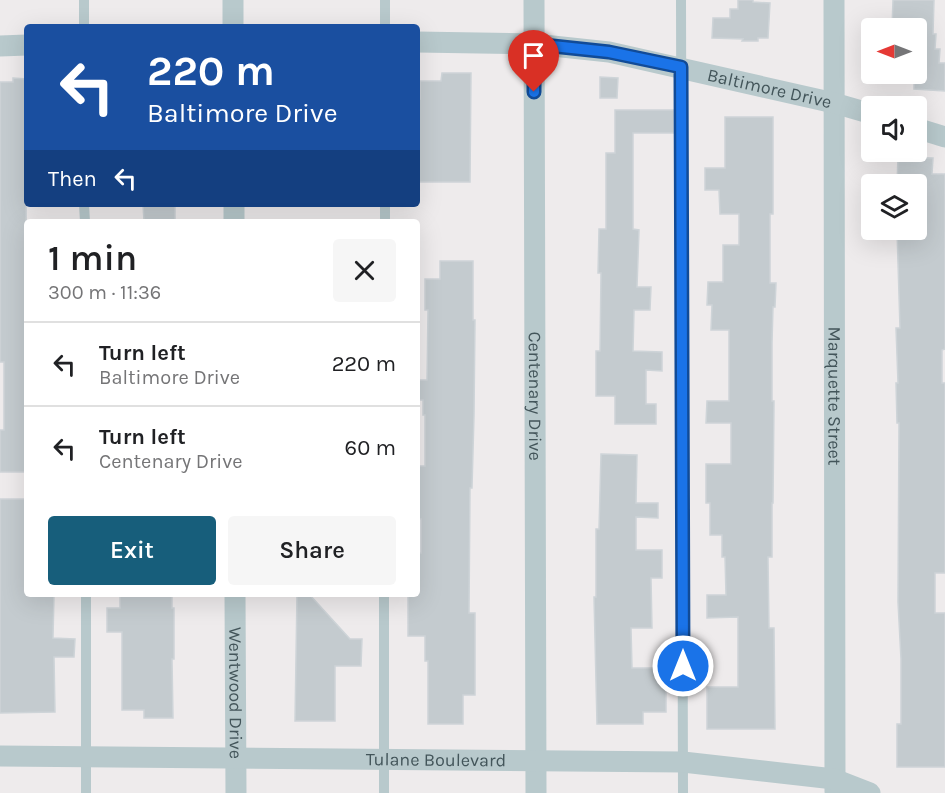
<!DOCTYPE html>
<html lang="en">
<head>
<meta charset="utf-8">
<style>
	:root { --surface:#fff; --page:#f6f6f6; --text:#202124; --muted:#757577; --line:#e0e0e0; --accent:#175e7b }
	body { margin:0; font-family:Karla,sans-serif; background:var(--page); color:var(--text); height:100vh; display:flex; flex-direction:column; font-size:22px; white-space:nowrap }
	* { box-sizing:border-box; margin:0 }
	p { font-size:20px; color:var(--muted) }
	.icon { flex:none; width:33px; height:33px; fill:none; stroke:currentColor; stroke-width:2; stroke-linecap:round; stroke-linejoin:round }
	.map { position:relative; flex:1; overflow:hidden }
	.details { position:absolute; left:24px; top:219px; width:396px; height:378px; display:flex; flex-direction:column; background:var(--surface); border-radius:6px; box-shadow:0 6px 24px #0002 }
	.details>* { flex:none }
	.banner { position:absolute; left:24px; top:24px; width:396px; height:183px; border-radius:6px; box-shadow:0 6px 24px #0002; background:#1a4fa0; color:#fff; overflow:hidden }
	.needle { width:39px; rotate:270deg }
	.buttons { position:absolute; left:861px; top:18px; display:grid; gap:12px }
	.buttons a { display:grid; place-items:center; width:66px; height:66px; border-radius:6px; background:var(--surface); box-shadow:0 6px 24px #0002; font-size:30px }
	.pin { position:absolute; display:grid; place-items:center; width:51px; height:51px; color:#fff; margin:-62px -26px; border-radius:50% 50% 50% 0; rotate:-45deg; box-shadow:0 0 6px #0007 }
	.pin .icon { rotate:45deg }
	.me { position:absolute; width:66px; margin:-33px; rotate:0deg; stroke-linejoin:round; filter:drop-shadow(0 0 4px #0008) }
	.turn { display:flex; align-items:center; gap:21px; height:126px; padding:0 24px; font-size:27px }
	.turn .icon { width:78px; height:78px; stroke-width:2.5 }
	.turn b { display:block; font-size:42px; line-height:51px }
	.then { display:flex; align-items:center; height:57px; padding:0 24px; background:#0003; gap:12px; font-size:22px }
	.round { display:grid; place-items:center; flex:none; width:63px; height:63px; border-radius:6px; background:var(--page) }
	.summary { display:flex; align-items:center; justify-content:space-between; height:102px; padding:0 24px }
	h1 { font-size:36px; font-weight:600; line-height:45px }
	.button { display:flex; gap:12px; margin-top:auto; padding:12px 24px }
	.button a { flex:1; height:69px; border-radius:6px; background:var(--accent); color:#fff; font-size:24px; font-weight:600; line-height:69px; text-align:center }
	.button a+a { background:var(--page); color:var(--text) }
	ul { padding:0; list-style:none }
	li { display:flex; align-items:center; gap:18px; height:84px; padding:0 24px; border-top:2px solid var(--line) }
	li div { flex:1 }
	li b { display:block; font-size:22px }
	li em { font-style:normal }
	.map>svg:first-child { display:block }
	.building { fill:#c4cbcf; stroke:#ced4d8; stroke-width:1.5 }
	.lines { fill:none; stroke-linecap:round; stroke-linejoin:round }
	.service { stroke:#b8c9cc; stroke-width:10 }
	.minor { stroke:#b8c9cc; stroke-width:21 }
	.route-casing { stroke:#114b97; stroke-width:15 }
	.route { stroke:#1a73e8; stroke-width:10 }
	.labels { text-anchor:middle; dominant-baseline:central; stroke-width:4.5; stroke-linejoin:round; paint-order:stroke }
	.street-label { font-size:18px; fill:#43555a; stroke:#fff }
</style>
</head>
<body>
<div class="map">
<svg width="945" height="793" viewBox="0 0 945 793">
	<rect width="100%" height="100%" fill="#eeebec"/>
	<!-- building -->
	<path class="building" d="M738 0H753V2L770 3 768 38H758V41H742L743 39 712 38 713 18H730V9H738Z
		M893 0H934L933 34H936L935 49H940L939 63H945V91L914 89V74H916V28H892Z
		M442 73H471L470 182H417V99H420V81H441Z
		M600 77 618 78 617 98H600Z
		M13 78 27 79V190H26L27 472H0V430H4V362H0V82H13Z
		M615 110H674V133H633V229L639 230 637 287H651L650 310H634L633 351 662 352V371L646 370V404H656V424H615V396H596V351H600L601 273H598L599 229H606V153H615Z
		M725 117H773V214H770V283H776L775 307H773L772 343V401H774L773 503H772V557H768L769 628H774L775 729H707V687H738V617L707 618V595H726L725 557H722V535H710V503H706V464H731V423H706L707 401H729V330H711L712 305H707L708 282H723V245H739V214H720L719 190H705V168H725Z
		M898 157 933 158 932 174H945V349L942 350V383H945V573H935V613H945V767H897V724H901V659L898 602 899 423H897L896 383H898L896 328H900L897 230H916V184H897Z
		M143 204H175V222H144Z
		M440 261H473V320H475L474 415 472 488H470L469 613H475V695H463V724H428V661H425V636H408V594H417V553H421V519H417V466H425V415H423V400H417V380H427L428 310H425V279H440Z
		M601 454 637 455 636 503H658V518L636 517V550H662V578H651L652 628H631L632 668H666V712H643V724H597L594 597H596V529H599Z
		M0 499H27V594H54L53 638 75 639 74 657H54L55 712 0 713Z
		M120 594H172V608H174V659H172L173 718H144V710H122V632H107V608H120Z
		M297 594H309L350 639H362L361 666H335V721H295Z"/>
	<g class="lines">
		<!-- service -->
		<path class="service" d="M84 0V27
			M385 0V27
			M681 0 683 793
			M84 204 85 222
			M385 222V204
			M86 793V594
			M384 793V594"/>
		<!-- minor -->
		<g class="minor">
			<path d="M233 0V27"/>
			<path id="s1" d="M534 0 536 793"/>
			<path id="s2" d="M834 0 835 791"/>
			<path id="s3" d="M417 42 534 44 609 52 834 103 872 114"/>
			<path d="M0 46 27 45"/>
			<path d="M916 128 945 137"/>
			<path d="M234 204V222"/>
			<path id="s4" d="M235 594 236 793"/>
			<path id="s5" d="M0 756 683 762 834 779 870 793"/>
		</g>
	</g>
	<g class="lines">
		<!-- route casing -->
		<g class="route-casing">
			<path id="route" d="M534 92V44L609 52 681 67 683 666"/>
		</g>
		<!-- route -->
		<use href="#route" class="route"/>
	</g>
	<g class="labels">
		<!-- street labels -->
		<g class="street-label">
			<text stroke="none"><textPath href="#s3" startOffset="357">Baltimore Drive</textPath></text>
			<text stroke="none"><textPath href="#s1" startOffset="396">Centenary Drive</textPath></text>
			<text stroke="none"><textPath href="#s2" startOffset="396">Marquette Street</textPath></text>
			<text stroke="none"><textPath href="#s4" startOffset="99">Wentwood Drive</textPath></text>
			<text stroke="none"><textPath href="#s5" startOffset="436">Tulane Boulevard</textPath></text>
		</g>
	</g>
</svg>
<div class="buttons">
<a><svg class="needle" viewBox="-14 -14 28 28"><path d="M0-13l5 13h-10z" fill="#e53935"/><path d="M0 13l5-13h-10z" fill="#757577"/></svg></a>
<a><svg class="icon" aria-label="sound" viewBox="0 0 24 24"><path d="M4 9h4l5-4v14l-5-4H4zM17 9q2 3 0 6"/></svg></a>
<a><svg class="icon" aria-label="layers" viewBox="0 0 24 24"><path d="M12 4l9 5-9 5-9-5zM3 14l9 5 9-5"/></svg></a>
</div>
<div class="pin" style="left:534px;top:92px;background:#d93025"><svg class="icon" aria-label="arrive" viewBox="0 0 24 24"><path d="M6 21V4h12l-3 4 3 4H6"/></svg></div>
<svg class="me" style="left:683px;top:666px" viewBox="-20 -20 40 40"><circle r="17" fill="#1a73e8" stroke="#fff" stroke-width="3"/><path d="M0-11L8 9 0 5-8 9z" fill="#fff"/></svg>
<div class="banner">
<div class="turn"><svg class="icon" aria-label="left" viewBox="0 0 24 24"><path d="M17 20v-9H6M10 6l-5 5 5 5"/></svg><div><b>220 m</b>Baltimore Drive</div></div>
<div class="then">Then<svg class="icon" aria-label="left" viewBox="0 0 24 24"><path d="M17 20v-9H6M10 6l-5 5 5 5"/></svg></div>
</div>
<section class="details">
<div class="summary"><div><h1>1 min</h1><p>300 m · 11:36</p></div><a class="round"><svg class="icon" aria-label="close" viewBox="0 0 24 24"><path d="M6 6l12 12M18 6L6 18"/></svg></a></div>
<ul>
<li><svg class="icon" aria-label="left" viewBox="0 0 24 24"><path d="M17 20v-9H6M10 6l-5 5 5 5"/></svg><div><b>Turn left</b><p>Baltimore Drive</p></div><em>220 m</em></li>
<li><svg class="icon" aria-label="left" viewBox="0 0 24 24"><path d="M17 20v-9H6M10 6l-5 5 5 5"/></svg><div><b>Turn left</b><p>Centenary Drive</p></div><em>60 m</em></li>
</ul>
<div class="button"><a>Exit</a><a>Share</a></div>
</section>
</div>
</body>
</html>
